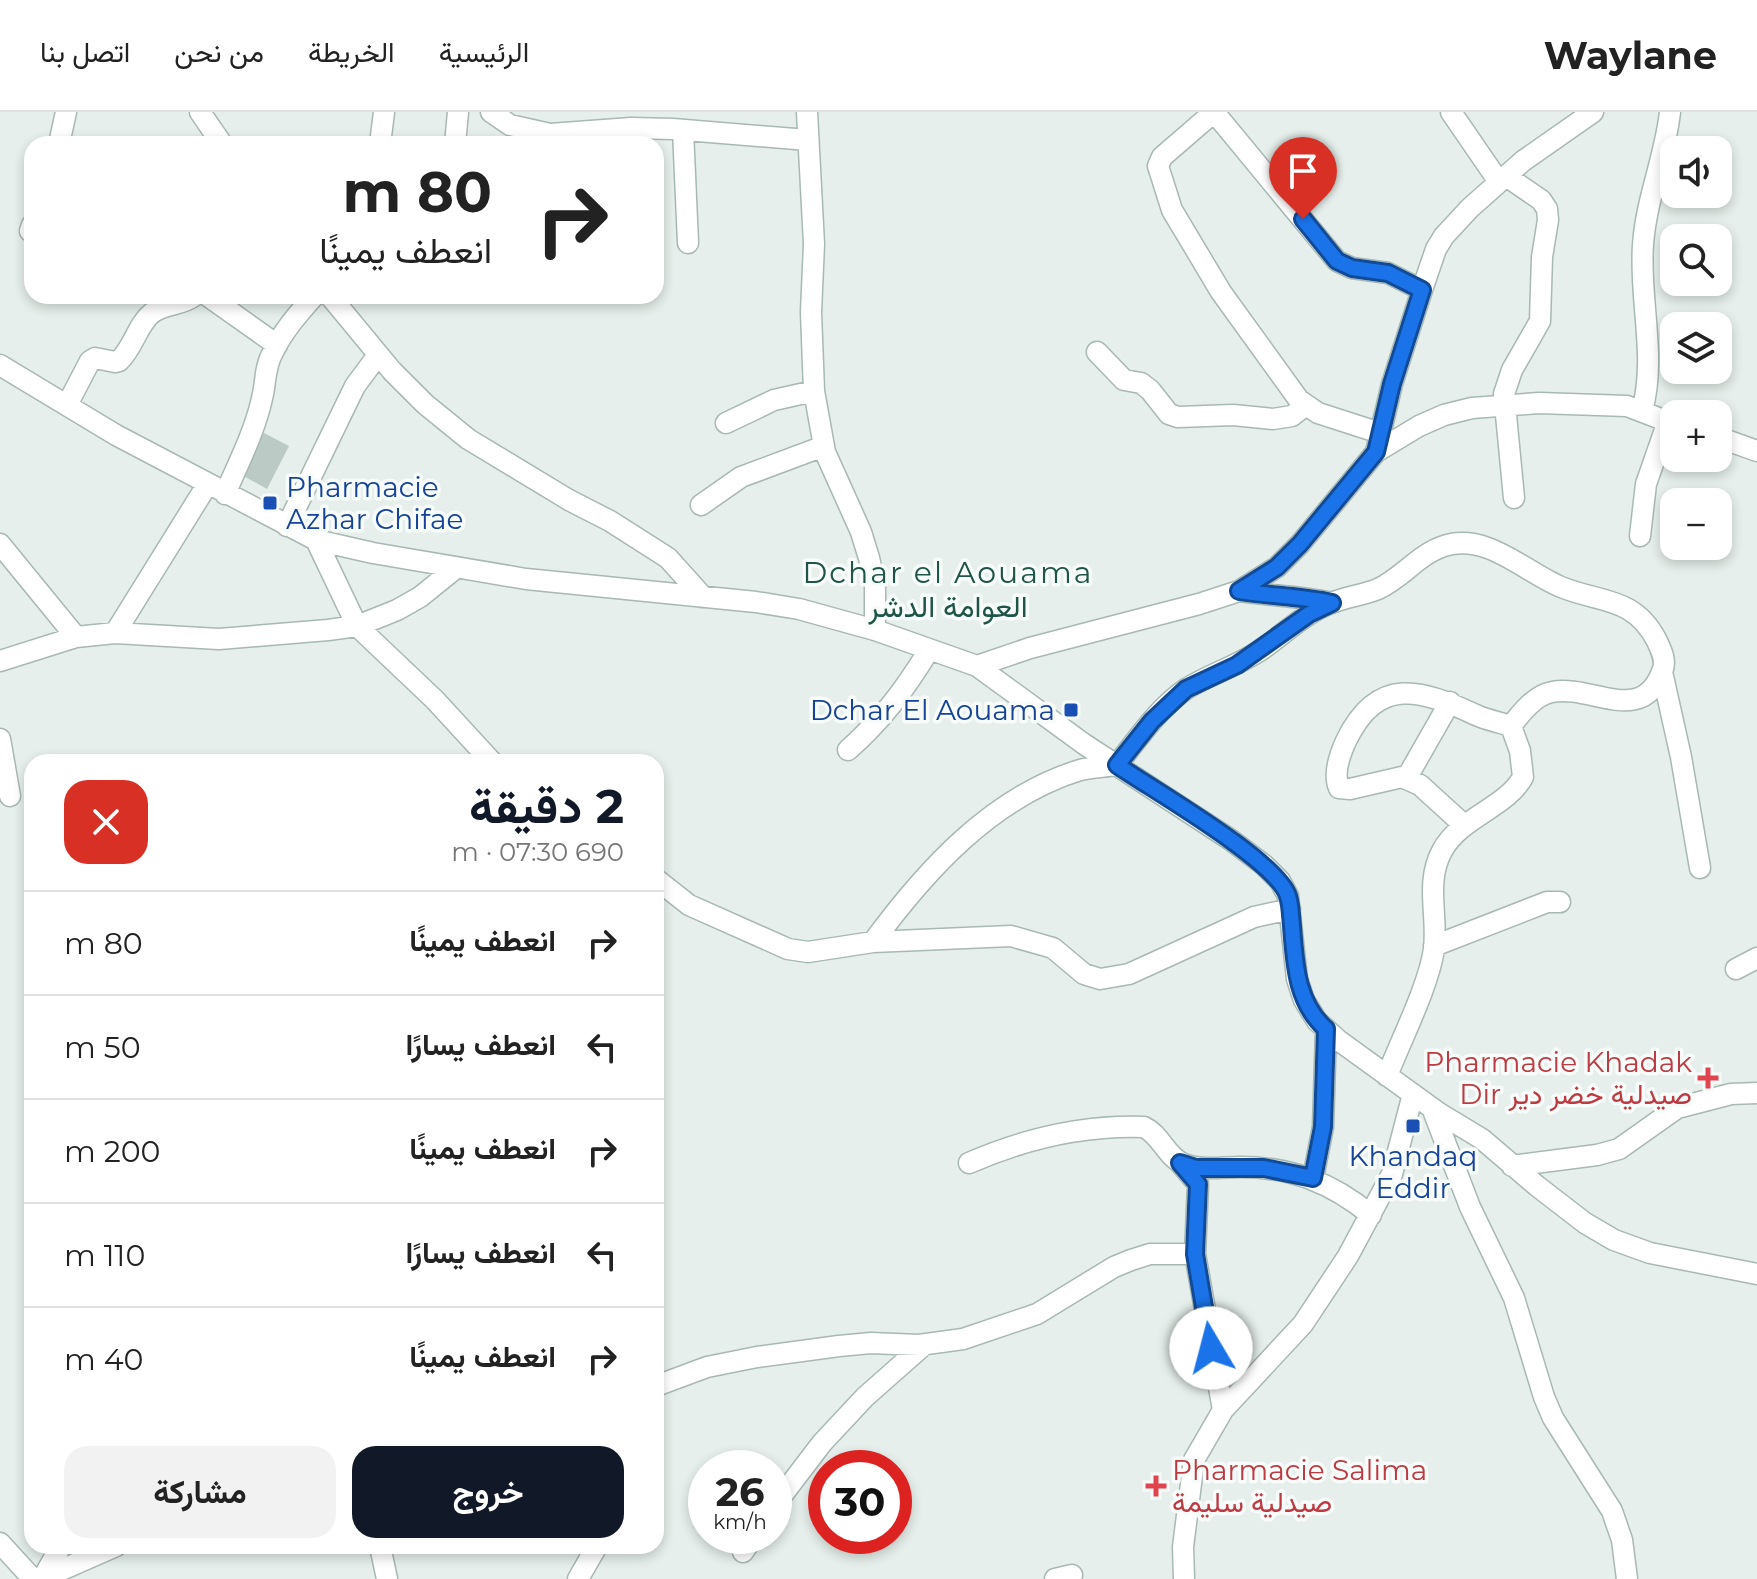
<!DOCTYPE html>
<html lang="ar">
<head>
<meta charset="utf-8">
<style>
	:root { --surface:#fff; --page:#f2f2f2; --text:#222; --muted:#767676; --line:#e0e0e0; --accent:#111827 }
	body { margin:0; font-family:Montserrat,Vazirmatn,sans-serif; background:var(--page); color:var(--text); direction:rtl; height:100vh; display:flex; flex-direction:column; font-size:30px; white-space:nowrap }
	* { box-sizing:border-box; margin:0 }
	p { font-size:26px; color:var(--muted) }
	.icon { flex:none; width:44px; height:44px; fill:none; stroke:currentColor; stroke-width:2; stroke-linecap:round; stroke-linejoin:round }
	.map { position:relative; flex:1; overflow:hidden; direction:ltr }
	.sheet { position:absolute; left:24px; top:642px; width:640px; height:800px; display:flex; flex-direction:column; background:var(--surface); border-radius:24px; box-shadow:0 4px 12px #0003; direction:rtl }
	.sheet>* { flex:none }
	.top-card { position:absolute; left:24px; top:24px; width:640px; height:168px; border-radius:24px; box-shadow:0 4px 12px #0003; direction:rtl; background:#fff; color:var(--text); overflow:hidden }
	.tools { position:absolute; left:1660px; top:24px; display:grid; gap:16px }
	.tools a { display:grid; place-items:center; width:72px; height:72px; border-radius:16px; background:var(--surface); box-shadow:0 4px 12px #0003; font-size:40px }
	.speed { position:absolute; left:688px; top:1338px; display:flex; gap:16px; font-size:40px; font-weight:700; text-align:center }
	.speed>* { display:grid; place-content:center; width:104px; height:104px; border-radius:50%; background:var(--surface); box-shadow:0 4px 12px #0003; line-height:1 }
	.speed small { font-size:20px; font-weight:400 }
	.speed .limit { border:12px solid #d22; background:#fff; color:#111 }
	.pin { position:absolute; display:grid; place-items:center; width:68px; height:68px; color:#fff; margin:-82px -34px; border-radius:50% 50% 50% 0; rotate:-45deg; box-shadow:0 0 8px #0007 }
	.pin .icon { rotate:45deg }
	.me { position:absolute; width:88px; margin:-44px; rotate:352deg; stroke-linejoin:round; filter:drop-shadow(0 0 6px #0008) }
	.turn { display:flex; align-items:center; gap:28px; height:168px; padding:0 40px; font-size:36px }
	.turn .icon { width:104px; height:104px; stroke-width:2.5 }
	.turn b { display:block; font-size:56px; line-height:68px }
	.round { display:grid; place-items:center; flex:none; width:84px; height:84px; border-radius:24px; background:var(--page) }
	.summary { display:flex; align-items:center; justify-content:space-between; height:136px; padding:0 40px }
	h1 { font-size:48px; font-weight:700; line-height:60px; color:var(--accent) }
	.cta { display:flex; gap:16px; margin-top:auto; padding:16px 40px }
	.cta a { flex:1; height:92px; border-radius:24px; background:var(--accent); color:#fff; font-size:32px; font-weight:700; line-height:92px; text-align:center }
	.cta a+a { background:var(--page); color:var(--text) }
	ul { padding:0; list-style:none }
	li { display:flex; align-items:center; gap:24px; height:104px; padding:0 40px; border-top:2px solid var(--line) }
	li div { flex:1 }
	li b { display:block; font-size:30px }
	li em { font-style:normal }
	header { display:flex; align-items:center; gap:48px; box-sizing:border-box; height:112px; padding:0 40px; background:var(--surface); border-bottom:2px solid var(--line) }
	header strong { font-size:38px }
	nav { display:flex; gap:44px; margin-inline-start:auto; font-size:28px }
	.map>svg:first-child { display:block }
	.building { fill:#bbcac4 }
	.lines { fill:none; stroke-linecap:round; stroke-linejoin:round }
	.street-casing { stroke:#a8b8b2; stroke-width:23 }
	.street { stroke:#fff; stroke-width:20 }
	.route-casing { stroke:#114b97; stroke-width:20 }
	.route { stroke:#1a73e8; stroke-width:14 }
	.transit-dot { fill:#1a4fb4; stroke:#f7fbf9; stroke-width:3 }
	.health-dot { fill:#e0444e; stroke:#f7fbf9; stroke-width:3 }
	.labels { text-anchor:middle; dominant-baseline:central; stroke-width:7; stroke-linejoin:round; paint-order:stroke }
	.transit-label { font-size:28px; fill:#164399; stroke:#f7fbf9; text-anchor:start }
	.health-label { font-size:28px; fill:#be3a42; stroke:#f7fbf9; text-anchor:end }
	.neighbourhood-label { font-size:30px; letter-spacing:2px; fill:#1f5548; stroke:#f7fbf9 }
</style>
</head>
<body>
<header>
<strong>Waylane</strong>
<nav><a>الرئيسية</a><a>الخريطة</a><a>من نحن</a><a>اتصل بنا</a></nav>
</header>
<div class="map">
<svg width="1757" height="1467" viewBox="0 0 1757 1467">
	<rect width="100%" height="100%" fill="#e6efeb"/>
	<!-- building -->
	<path class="building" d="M264 321 289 334 267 377 240 362Z"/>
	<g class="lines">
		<!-- street casing -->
		<g class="street-casing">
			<path id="street" d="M200 0 222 32
				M491 0 510 13 550 22 631 16 673 17 808 28
				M807 0 814 132 811 200 814 279 825 340 861 420 869 446 875 473V518
				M1214 0 1162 45 1158 54 1172 98 1221 180 1299 288 1318 301 1380 321
				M1214 0 1337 149 1352 156 1388 161 1422 178
				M1451 0 1499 70
				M683 18 688 131
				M59 32 66 0
				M380 32 384 0
				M455 32 458 0
				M1506 64 1541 88 1547 97 1548 108 1542 145 1540 209 1512 258 1504 282 1514 386
				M30 119 32 113
				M208 184 277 233
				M330 184 392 259 425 292 468 327 569 388 610 409 668 446 703 485
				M1097 240 1124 268 1141 271 1150 278 1169 302 1178 305 1233 303 1273 307 1292 304 1306 293
				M0 253 116 323 316 428 373 441 526 467 756 490 799 497 875 518 977 554 1084 632 1231 728 1264 753 1280 769 1288 784 1297 867 1304 888 1317 909 1338 928 1439 1001 1482 1027 1537 1074 1585 1111 1614 1128 1650 1141 1757 1162
				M67 293 90 249 95 246 115 250 119 249C134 235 137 213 152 201 165 191 181 194 194 184
				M1642 299C1657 245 1639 188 1643 133 1646 87 1665 46 1670 0
				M726 311 774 288 814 279
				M1718 325 1757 339
				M1376 340 1419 314 1444 303 1472 296 1539 291 1627 294 1674 312
				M225 382C239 350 256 317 263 282 266 267 265 254 273 240 283 219 299 201 314 184
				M701 393 741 365 824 334
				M287 414 355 274 378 243
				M1640 424 1646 372 1668 309
				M316 428 357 514 435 588 492 650
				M0 432 76 525
				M1239 479C1270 484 1301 484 1332 491
				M115 521 207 373
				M0 549 76 525 115 521 219 527 328 518 357 514 397 498 420 485 456 456
				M977 554 1030 536 1199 492 1239 479 1277 455 1300 432 1376 340 1392 272 1422 178 1436 137 1444 124 1470 96 1523 49 1593 0
				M1662 560 1681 645 1700 756
				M0 627 10 684
				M848 638C883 607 905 577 929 538
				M1406 667 1450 590
				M1464 713 1420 673 1402 665 1350 677 1339 676C1333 662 1340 642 1346 629 1378 562 1422 578 1476 603 1487 608 1499 610 1511 614
				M656 767 689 793 788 837 808 840 873 830 1011 824 1053 836 1084 862 1100 867 1129 862 1254 805 1290 797
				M873 830C926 758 992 685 1080 658 1092 655 1105 655 1117 653 1138 627 1158 596 1186 577 1210 562 1237 554 1261 538 1284 522 1305 501 1331 491 1346 485 1363 483 1378 477 1402 466 1419 442 1444 434 1486 420 1525 460 1561 475 1600 491 1634 484 1657 529 1661 538 1666 547 1663 557 1643 616 1592 572 1552 580 1535 583 1521 601 1511 614
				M1434 834 1547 790H1560
				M1736 857 1757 846
				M1387 964C1401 928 1429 873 1434 837 1438 804 1425 770 1442 739 1460 705 1506 696 1523 665L1520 639 1511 614
				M1432 996 1470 1095 1514 1186 1544 1285 1553 1306 1612 1399 1622 1428 1627 1467
				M969 1051C1024 1027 1083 1013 1144 1015 1161 1023 1167 1046 1184 1052 1202 1059 1222 1055 1240 1055 1292 1055 1332 1071 1371 1103
				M1180 1051 1198 1072 1195 1142 1223 1298
				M1512 1054 1597 1043 1619 1037 1677 996 1731 982 1757 981
				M1313 1066 1323 1015 1326 917
				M656 1274 707 1255 757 1245 839 1234 871 1231 919 1233 963 1227 1037 1202 1114 1155 1131 1148 1150 1142H1195
				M774 1394 822 1331 865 1285 925 1232
				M0 1431 33 1467
				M380 1434 387 1467
				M743 1440 754 1424
				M44 1464 61 1434
				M41 1467 116 1434
				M578 1467 597 1434
				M1055 1467 1072 1463
				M1184 1467 1183 1435 1194 1348 1223 1298 1303 1212 1348 1144 1392 1062 1413 982"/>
		</g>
		<!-- street -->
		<use href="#street" class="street"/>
	</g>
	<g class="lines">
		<!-- route casing -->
		<g class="route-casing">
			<path id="route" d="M1211 1236 1195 1142 1198 1072 1180 1051 1196 1056H1264L1313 1066 1323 1015 1326 917C1296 890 1295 851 1292 814 1291 805 1291 793 1288 784 1276 748 1153 678 1117 653L1152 609 1186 577 1237 553 1309 502 1332 491C1301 484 1270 484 1239 479L1277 455 1300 432 1376 340 1392 272 1422 178 1388 161 1352 156 1337 149 1303 107"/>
		</g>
		<!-- route -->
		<use href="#route" class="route"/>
	</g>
	<!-- markers -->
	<g class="transit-dot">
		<rect x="262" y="383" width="16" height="16" rx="4"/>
		<rect x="1063" y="590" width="16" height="16" rx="4"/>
		<rect x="1405" y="1006" width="16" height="16" rx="4"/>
	</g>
	<g class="health-dot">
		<path d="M1704 954h8v8h8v8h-8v8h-8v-8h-8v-8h8z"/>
		<path d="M1152 1362h8v8h8v8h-8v8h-8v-8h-8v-8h8z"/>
	</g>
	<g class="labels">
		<!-- transit labels -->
		<g class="transit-label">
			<text x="286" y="375">Pharmacie<tspan x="286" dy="32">Azhar Chifae</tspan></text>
			<text x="1055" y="598" text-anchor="end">Dchar El Aouama</text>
			<text x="1413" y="1044" text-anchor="middle">Khandaq<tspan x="1413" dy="32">Eddir</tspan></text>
		</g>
		<!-- health labels -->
		<g class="health-label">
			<text x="1692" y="950">Pharmacie Khadak<tspan x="1692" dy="32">Dir صيدلية خضر دير</tspan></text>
			<text x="1172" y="1358" text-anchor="start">Pharmacie Salima<tspan x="1172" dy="32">صيدلية سليمة</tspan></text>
		</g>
		<!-- neighbourhood labels -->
		<g class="neighbourhood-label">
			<text x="948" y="460">Dchar el Aouama<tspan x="948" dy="34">العوامة الدشر</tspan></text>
		</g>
	</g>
</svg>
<div class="tools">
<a><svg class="icon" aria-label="sound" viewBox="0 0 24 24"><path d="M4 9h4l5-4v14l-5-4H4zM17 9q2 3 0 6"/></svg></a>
<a><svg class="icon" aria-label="search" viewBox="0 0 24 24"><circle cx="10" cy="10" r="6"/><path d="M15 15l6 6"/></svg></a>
<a><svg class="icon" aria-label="layers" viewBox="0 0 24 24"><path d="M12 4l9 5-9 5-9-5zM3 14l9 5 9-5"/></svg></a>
<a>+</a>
<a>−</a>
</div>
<div class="speed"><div>26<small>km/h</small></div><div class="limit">30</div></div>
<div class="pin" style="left:1303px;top:107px;background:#d93025"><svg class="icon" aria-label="arrive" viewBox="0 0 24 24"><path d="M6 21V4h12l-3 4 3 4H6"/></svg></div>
<svg class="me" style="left:1211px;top:1236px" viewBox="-20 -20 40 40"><circle r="19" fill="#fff"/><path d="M0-13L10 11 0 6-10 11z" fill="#1a73e8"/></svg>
<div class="top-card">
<div class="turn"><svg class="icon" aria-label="right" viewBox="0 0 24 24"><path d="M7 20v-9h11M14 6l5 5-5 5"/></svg><div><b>80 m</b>انعطف يمينًا</div></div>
</div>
<section class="sheet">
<div class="summary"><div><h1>2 دقيقة</h1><p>690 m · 07:30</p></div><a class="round" style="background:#d93025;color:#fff"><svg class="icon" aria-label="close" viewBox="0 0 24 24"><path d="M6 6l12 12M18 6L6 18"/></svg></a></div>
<ul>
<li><svg class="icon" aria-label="right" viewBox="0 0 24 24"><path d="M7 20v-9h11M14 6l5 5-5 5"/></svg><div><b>انعطف يمينًا</b></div><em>80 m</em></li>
<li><svg class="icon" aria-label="left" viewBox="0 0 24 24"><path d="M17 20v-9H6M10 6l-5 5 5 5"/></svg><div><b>انعطف يسارًا</b></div><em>50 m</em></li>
<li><svg class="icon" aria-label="right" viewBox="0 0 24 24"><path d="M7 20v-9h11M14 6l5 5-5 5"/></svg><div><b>انعطف يمينًا</b></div><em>200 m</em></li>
<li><svg class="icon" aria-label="left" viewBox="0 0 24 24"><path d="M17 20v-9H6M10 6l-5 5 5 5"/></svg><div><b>انعطف يسارًا</b></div><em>110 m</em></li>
<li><svg class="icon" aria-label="right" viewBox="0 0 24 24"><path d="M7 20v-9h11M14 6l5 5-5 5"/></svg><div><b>انعطف يمينًا</b></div><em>40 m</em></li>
</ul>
<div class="cta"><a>خروج</a><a>مشاركة</a></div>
</section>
</div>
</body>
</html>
